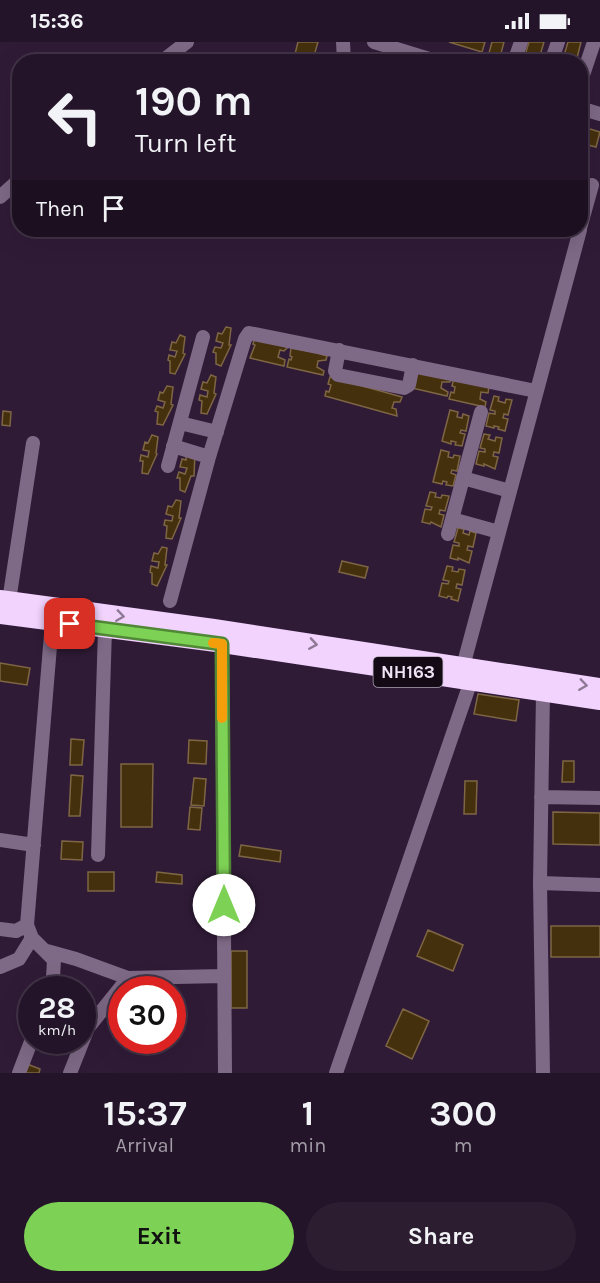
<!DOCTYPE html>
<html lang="en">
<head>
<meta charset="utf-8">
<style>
	:root { --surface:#241429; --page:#2c1d31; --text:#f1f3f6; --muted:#a39ea8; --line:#413346; --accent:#7dd154 }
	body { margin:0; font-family:Karla,sans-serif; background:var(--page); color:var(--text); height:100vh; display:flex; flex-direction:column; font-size:22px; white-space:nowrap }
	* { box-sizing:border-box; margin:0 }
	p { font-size:20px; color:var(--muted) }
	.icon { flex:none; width:33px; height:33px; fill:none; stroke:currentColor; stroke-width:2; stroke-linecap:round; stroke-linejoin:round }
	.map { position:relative; height:1031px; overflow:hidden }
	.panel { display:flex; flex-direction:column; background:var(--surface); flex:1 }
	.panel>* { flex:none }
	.hud { position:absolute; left:12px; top:12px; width:576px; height:183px; border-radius:24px; box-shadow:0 6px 24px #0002,0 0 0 2px var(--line); background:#241429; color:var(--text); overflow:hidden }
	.speed { position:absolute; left:18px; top:934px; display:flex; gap:12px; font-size:30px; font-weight:700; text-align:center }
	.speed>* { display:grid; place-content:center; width:78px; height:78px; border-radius:50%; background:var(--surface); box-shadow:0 6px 24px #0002,0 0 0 2px var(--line); line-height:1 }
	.speed small { font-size:15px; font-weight:400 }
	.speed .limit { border:9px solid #d22; background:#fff; color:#111 }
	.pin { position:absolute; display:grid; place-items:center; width:51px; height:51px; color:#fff; margin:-26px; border-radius:12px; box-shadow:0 3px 9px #0006 }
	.me { position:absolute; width:66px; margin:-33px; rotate:0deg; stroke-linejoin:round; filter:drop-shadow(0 0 4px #0008) }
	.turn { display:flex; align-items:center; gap:21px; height:126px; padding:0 24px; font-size:27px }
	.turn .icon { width:78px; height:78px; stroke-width:2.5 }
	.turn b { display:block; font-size:42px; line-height:51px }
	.then { display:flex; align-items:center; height:57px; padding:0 24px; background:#0003; gap:12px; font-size:22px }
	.eta { display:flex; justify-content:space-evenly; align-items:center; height:102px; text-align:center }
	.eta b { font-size:36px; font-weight:700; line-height:42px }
	.button { display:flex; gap:12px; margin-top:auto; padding:12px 24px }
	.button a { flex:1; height:69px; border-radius:36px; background:var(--accent); color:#111; font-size:24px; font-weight:700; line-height:69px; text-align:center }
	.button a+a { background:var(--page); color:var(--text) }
	.status { display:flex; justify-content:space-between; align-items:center; height:42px; padding:0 30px; background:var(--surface); direction:ltr }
	.status svg { height:16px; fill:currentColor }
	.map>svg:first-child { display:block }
	.building { fill:#45300d; stroke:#7e6644; stroke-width:1.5 }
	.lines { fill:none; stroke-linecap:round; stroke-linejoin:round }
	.minor { stroke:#7e6986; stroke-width:14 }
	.highway { stroke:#f2d3fe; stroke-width:18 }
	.oneway { stroke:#8e7996 }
	.route-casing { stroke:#518837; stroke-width:15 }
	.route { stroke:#7dd154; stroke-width:10 }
	.slow { stroke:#f59e0b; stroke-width:10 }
	.labels { text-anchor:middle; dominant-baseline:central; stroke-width:5; stroke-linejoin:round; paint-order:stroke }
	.shield { fill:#130a16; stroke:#ada1b1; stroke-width:1.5 }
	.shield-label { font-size:18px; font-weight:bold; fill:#efe2f4 }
</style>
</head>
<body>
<div class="status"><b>15:36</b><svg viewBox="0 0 49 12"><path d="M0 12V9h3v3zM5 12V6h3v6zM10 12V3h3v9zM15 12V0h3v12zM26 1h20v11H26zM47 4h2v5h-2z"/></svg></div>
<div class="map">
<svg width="600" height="1031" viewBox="0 0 600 1031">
	<rect width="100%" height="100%" fill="#301b37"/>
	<!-- building -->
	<path class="building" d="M298 0H318L313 17 295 12Z
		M449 0H485L482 10Z
		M492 0H504L500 15 489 11Z
		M529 0H544L538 20H523Z
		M568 0H581L576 20H562Z
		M580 84 600 90 596 105 580 101Z
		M226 285 231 286 229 303H231L221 324 216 322V311L213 310 215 305 221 306 223 301 216 299 218 291 222 292Z
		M180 293 185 295 183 311 185 312 175 332 170 331V319L168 318 169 313 175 315 177 309 170 308 172 300 176 301Z
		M255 295 288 305 284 309 280 308 278 315 285 318 284 324 250 316 255 303 253 302Z
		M291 306 320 311V312L327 314 326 318 318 319 317 325 324 329 323 333 287 325 289 317 291 318 292 315 290 314Z
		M417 326 451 336 450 340H442L441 346 448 350 447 354 412 346Z
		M211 333 216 335 214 351 216 352 207 372 201 371 202 359 199 358 200 353 207 355 208 349 201 347 203 340 207 341Z
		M330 335 402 355 400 360H394L392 366 396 367 397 374 325 354 326 349 329 350 331 343 328 342Z
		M454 335 489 345 488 351 481 350 480 357 486 360 485 365 449 357 451 350 454 351 455 345 452 344Z
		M167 344 173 345 171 362 173 363 163 383 157 382 158 370 155 369 157 364 163 366 165 360 158 358 160 350 163 351Z
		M494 354 499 355 498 359 505 361 506 357 512 358 508 373 504 372 503 376 508 377 505 389 498 387 499 385 494 384V386L486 384 489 371 495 372V369L490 368Z
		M450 368 458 370 457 375 462 376 463 372 469 374 466 389 461 388 460 391 465 392 462 404 455 403 456 400 451 399V402L442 399Z
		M3 369 11 370 10 384 2 383Z
		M484 392 490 393 488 397 495 399 496 395 502 396 499 411 494 410 493 414 498 415 495 427 484 422V424L476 422 479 409 485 410V407L480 406Z
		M152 393 158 395 156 411 157 412 148 432 142 431 143 419H140L141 413 148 415 149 409 143 408 145 400 148 401Z
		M441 408 449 410 448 415 453 416 454 413 460 414 457 429 452 428 451 431 456 433 453 444 446 443 447 440 443 439 442 442 433 440Z
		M195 412 194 434H191L185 450 180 448V436H177L179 430 185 432 187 426 180 425 182 417 186 418V414Z
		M430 450 436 451 435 455 441 456 442 453 449 454 445 469 440 468 439 472 444 473 441 485 431 480 430 482 422 480 425 467 431 468 432 465 426 464Z
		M176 458 181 459 179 476H181L172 497 166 496 167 484 164 483 165 478 172 479 173 474 166 472 168 464 172 465Z
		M458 486 464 487 463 491 469 493 470 489 476 491 473 505 468 504 467 508 472 509 469 521 458 516V518L450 516 453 503 459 504V501L454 500Z
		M162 505 167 506 165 523H167L157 544 152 542V531L150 530 151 524 158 526 159 520 152 519 154 511 158 512Z
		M342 519 368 525 365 536 339 530Z
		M447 524 453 525 452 529 458 530 459 527 465 528 462 543 457 542 456 546 461 547 458 559 451 557 452 555 448 554 447 556 439 554 442 541 448 542 449 539 443 538Z
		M0 621 30 626 27 643 0 639Z
		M478 652 519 658 516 679 474 672Z
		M71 697 84 698 82 723H70Z
		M189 698 207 699 206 722 188 721Z
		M563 719H574V740H562Z
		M121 722H153L152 785H121Z
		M71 733 83 734 80 774H69Z
		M194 736 206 737 204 764 191 763Z
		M465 739H477L476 772H464Z
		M190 765 202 766 200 788 188 787Z
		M553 770 600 771V803L553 802Z
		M62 799 83 800 82 818 61 817Z
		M241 803 281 809 280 820 239 814Z
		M88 830H114V849H88Z
		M157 830 182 833V842L156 840Z
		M551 884H600V915H551Z
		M428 888 463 903 453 929 417 914Z
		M231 909H247V966H231Z
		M141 937H155V948H141Z
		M403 967 429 979 412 1017 386 1004Z
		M142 999H156V1006L142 1007Z
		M27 1022 40 1027 39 1031H24Z"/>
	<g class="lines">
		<!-- minor -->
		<path class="minor" d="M343 0 344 20
			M374 0 439 20
			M161 20 187 0
			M514 20 521 0
			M551 20 558 0
			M580 42 594 0
			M580 66 600 72
			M0 155 20 137
			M580 186 592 143
			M339 308 335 329 338 333 404 346 409 343 413 323
			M180 381 217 390
			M173 404 209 415
			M168 424 203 295
			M463 436 510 449
			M452 477 499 490
			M448 492 481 370
			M9 559 33 401
			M170 559 209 415 245 297 249 291 536 349
			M222 602 225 1031
			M461 632 580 188
			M543 651 540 841 543 1031
			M541 755 600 756
			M0 798 34 803
			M98 813 105 587
			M540 841 600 843
			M0 887 16 889 27 883
			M47 909 76 917 128 936 224 934
			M0 925 19 917 32 896
			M49 948 53 936 54 918 32 896 27 883 52 580
			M19 1031 32 997
			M70 1031 88 986 128 936
			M336 1031 474 630"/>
		<!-- highway -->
		<path class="highway" d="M0 557 214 586 600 645
			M0 573 216 601 600 659"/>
	</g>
	<!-- one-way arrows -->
	<defs><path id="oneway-chevron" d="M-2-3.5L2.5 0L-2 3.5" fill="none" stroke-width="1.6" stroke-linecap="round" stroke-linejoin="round" transform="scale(1.5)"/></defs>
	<g class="oneway">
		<use href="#oneway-chevron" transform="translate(120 574) rotate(8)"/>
		<use href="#oneway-chevron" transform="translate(313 602) rotate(9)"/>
		<use href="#oneway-chevron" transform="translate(583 643) rotate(8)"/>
	</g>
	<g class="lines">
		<!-- route casing -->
		<g class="route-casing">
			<path id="route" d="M70 582 222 602 224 863"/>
		</g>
		<!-- route -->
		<use href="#route" class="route"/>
		<!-- slow -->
		<path class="slow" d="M213 601 222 602V676"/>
	</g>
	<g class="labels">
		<!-- shield labels -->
		<rect class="shield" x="373.5" y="615" width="69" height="30" rx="4.5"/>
		<g class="shield-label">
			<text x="408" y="630">NH163</text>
		</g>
	</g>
</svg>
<div class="speed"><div>28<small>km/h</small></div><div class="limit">30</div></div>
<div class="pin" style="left:70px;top:582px;background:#d93025"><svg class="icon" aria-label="arrive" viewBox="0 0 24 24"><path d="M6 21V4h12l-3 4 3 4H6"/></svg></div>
<svg class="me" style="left:224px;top:863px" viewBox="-20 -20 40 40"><circle r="19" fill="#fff"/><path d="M0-13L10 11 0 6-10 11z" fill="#7dd154"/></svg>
<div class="hud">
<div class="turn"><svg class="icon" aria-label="left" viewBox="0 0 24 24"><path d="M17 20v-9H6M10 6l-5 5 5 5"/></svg><div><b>190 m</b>Turn left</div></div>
<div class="then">Then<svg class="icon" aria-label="arrive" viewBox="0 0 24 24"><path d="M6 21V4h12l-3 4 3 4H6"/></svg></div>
</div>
</div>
<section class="panel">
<div class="eta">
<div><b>15:37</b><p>Arrival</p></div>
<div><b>1</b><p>min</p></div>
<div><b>300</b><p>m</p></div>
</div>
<div class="button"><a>Exit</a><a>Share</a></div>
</section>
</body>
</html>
